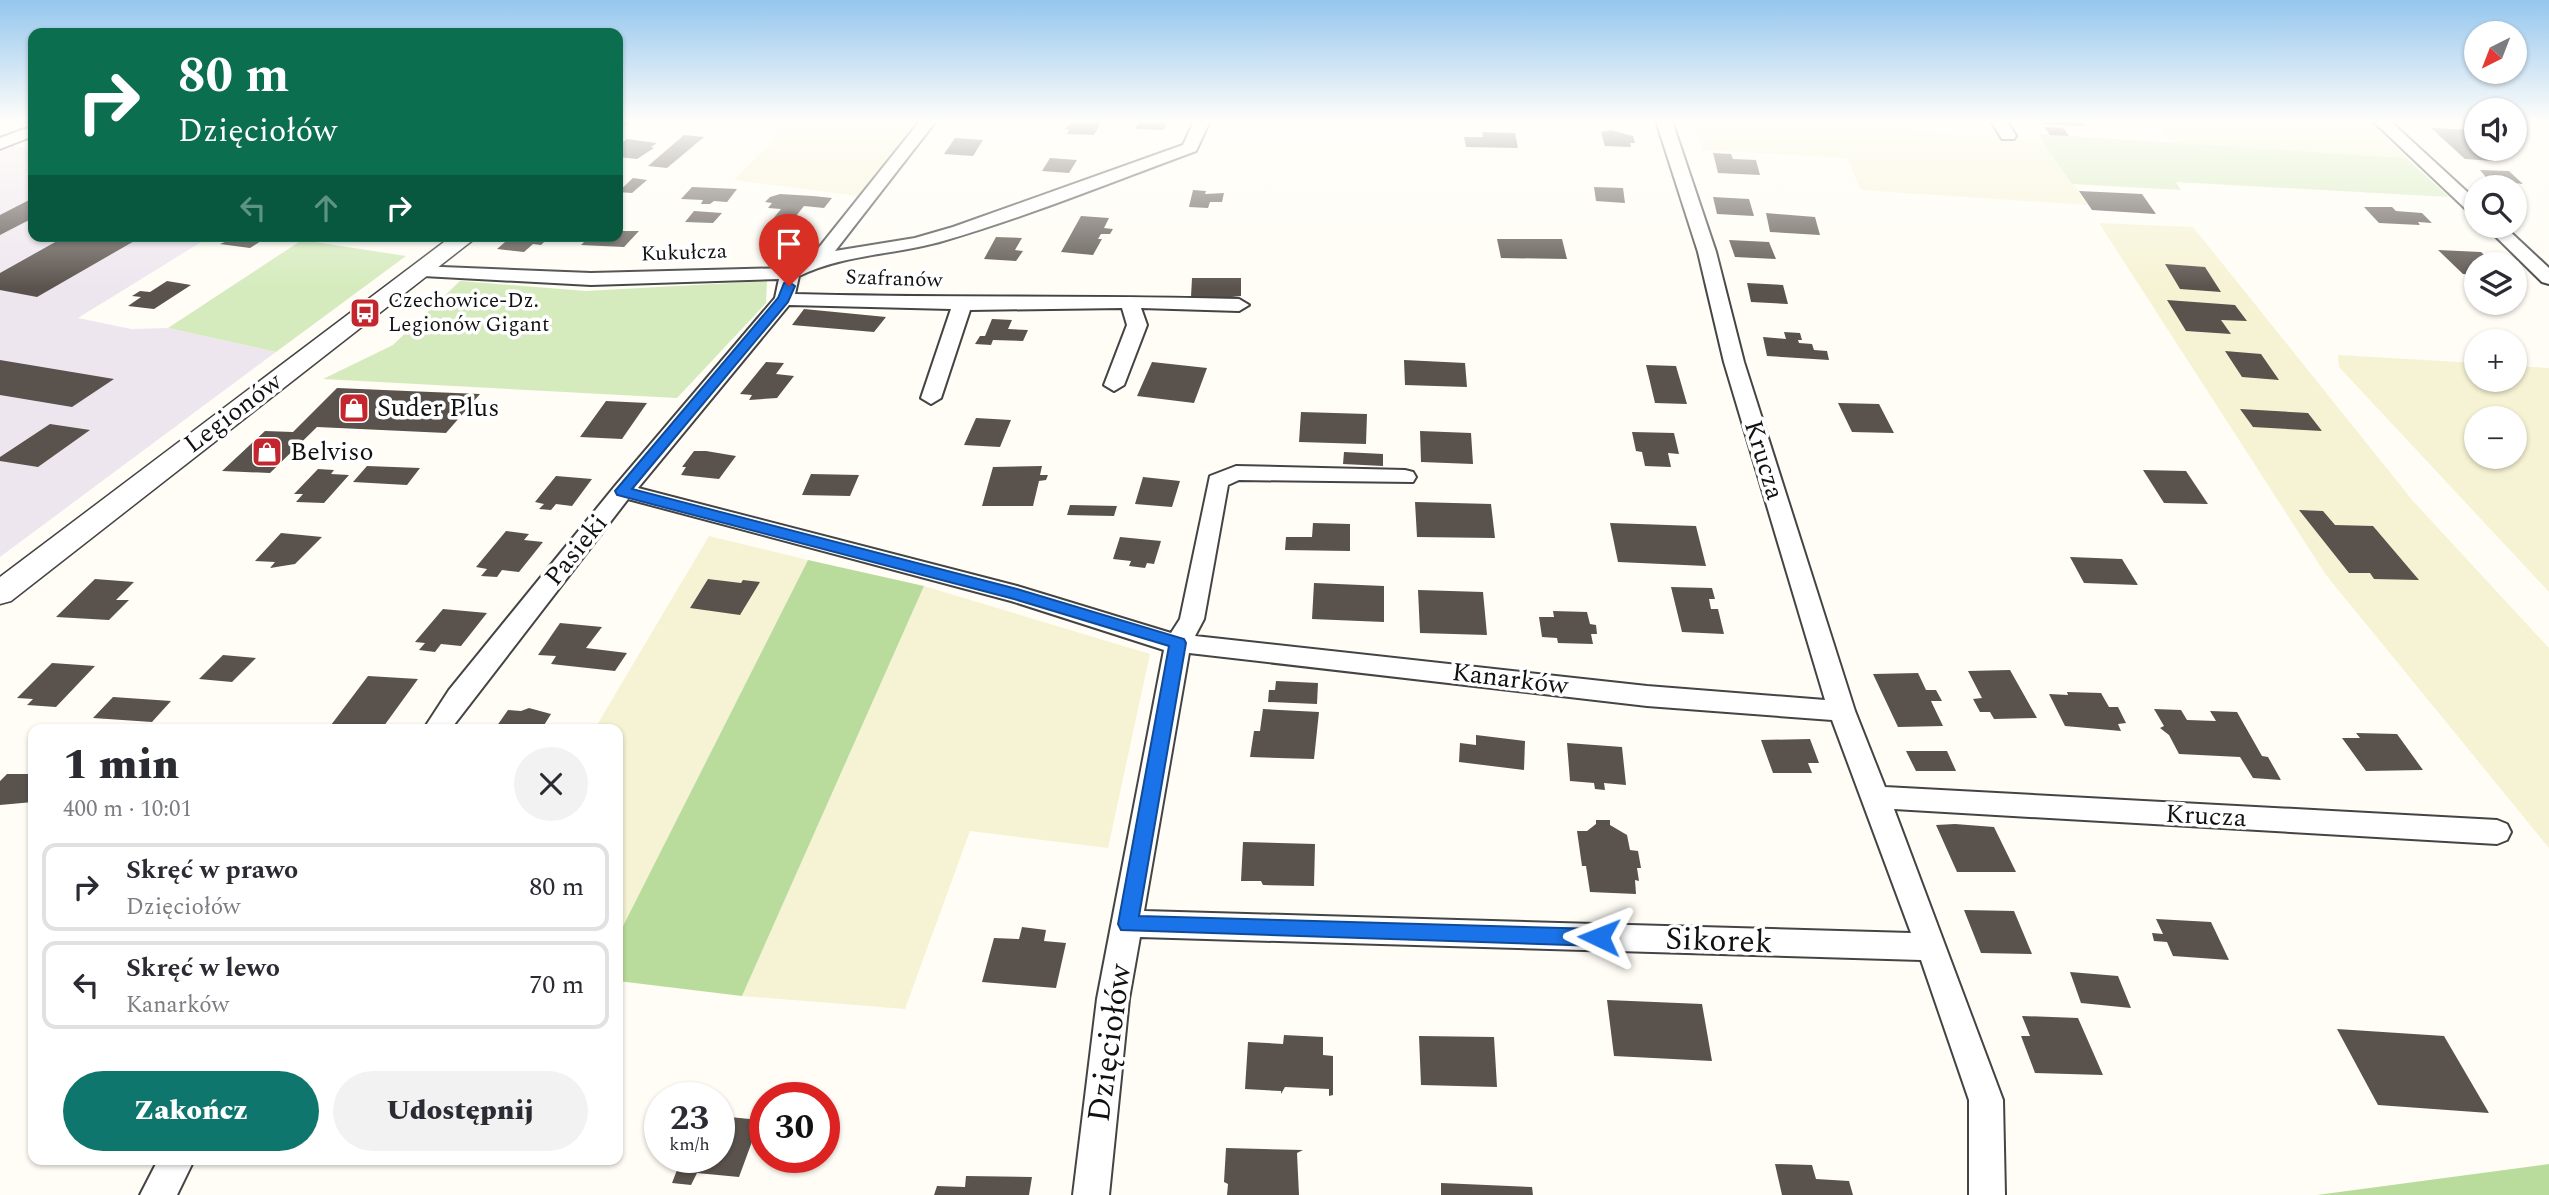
<!DOCTYPE html>
<html lang="pl">
<head>
<meta charset="utf-8">
<style>
	:root { --surface:#fff; --page:#f2f2f3; --text:#2b2b33; --muted:#7c7c81; --line:#e1e1e2; --accent:#0f766e }
	body { margin:0; font-family:Spectral,serif; background:var(--page); color:var(--text); height:100vh; display:flex; flex-direction:column; font-size:26px; white-space:nowrap }
	* { box-sizing:border-box; margin:0 }
	p { font-size:23px; color:var(--muted) }
	.icon { flex:none; width:38px; height:38px; fill:none; stroke:currentColor; stroke-width:2; stroke-linecap:round; stroke-linejoin:round }
	.map { position:relative; flex:1; overflow:hidden }
	.side { position:absolute; left:28px; top:724px; width:595px; height:441px; display:flex; flex-direction:column; background:var(--surface); border-radius:14px; box-shadow:0 2px 5px #0004 }
	.side>* { flex:none }
	.hud { position:absolute; left:28px; top:28px; width:595px; height:214px; border-radius:14px; box-shadow:0 2px 5px #0004; background:#0b6e4f; color:#fff; overflow:hidden }
	.needle { width:46px; rotate:222deg }
	.fabs { position:absolute; left:2464px; top:21px; display:grid; gap:14px }
	.fabs a { display:grid; place-items:center; width:63px; height:63px; border-radius:50%; background:var(--surface); box-shadow:0 2px 5px #0004; font-size:35px }
	.speed { position:absolute; left:644px; top:1082px; display:flex; gap:14px; font-size:35px; font-weight:700; text-align:center }
	.speed>* { display:grid; place-content:center; width:91px; height:91px; border-radius:50%; background:var(--surface); box-shadow:0 2px 5px #0004; line-height:1 }
	.speed small { font-size:18px; font-weight:400 }
	.speed .limit { border:10px solid #d22; background:#fff; color:#111 }
	.pin { position:absolute; display:grid; place-items:center; width:60px; height:60px; color:#fff; margin:-72px -30px; border-radius:50% 50% 50% 0; rotate:-45deg; box-shadow:0 0 7px #0007 }
	.pin .icon { rotate:45deg }
	.me { position:absolute; width:77px; margin:-38px; rotate:272deg; stroke-linejoin:round; filter:drop-shadow(0 0 5px #0008) }
	.turn { display:flex; align-items:center; gap:24px; height:147px; padding:0 35px; font-size:32px }
	.turn .icon { width:91px; height:91px; stroke-width:2.5 }
	.turn b { display:block; font-size:49px; line-height:60px }
	.lanes { display:flex; align-items:center; height:66px; padding:0 35px; background:#0003; justify-content:center; gap:35px; direction:ltr }
	.lanes .off { opacity:.35 }
	.round { display:grid; place-items:center; flex:none; width:74px; height:74px; border-radius:37px; background:var(--page) }
	.summary { display:flex; align-items:center; justify-content:space-between; height:119px; padding:0 35px }
	h1 { font-size:42px; font-weight:800; line-height:52px }
	.primary-button { display:flex; gap:14px; margin-top:auto; padding:14px 35px }
	.primary-button a { flex:1; height:80px; border-radius:42px; background:var(--accent); color:#fff; font-size:28px; font-weight:800; line-height:80px; text-align:center }
	.primary-button a+a { background:var(--page); color:var(--text) }
	ul { padding:0; list-style:none }
	li { display:flex; align-items:center; gap:21px; height:88px; margin:0 14px 10px; padding:0 21px; border:4px solid var(--line); border-radius:14px }
	li div { flex:1 }
	li b { display:block; font-size:26px }
	li em { font-style:normal }
	.map>svg:first-child { display:block }
	.industrial { fill:#eee6ef }
	.farmland { fill:#f6f3d4; fill-rule:evenodd }
	.green { fill:#d5ebbd }
	.forest { fill:#b9dc9c }
	.building { fill:#5a524d }
	.lines { fill:none; stroke-linecap:round; stroke-linejoin:round }
	.minor-casing { stroke:#444; stroke-width:4 }
	.tertiary-casing { stroke:#444; stroke-width:3 }
	.minor { fill:#fff; fill-rule:evenodd }
	.tertiary { fill:#fff; fill-rule:evenodd }
	.route { fill:#1a73e8; stroke:#114b97; stroke-width:2 }
	.labels { text-anchor:middle; dominant-baseline:central; stroke-width:7; stroke-linejoin:round; paint-order:stroke }
	.far-street-label { font-size:21px; fill:#111; stroke:#fff }
	.far-poi-label { font-size:21px; fill:#111; stroke:#fff; text-anchor:start }
	.poi-label { font-size:26px; fill:#111; stroke:#fff; text-anchor:start }
	.street-label { font-size:26px; fill:#111; stroke:#fff }
	.near-street-label { font-size:32px; fill:#111; stroke:#fff }
</style>
</head>
<body>
<div class="map">
<svg width="2549" height="1195" viewBox="0 0 2549 1195">
	<rect width="100%" height="100%" fill="#fffdf5"/>
	<!-- industrial -->
	<path class="industrial" d="M13 146 33 149V236H211L78 318 131 329 168 328 276 352 0 557V152Z"/>
	<!-- farmland -->
	<path class="farmland" d="M792 121H919L859 196 734 180Z
		M1694 121H1907L1913 131 2043 141 2088 205 1861 190 1847 158 1702 150Z
		M2154 121H2369L2406 158 2171 143Z
		M2099 223 2193 227 2413 501 2549 648V848L2326 575Z
		M2338 355 2476 363V380H2515V366L2549 368V592L2339 367ZM2476 418H2515V457H2476Z
		M709 536 808 560 618 936V730H594Z
		M924 586 1150 654 1108 848 970 831 905 1009 742 996Z"/>
	<!-- green -->
	<path class="green" d="M2038 134 2406 158 2449 197 2176 182 2181 190 2072 184Z
		M302 240 406 256 276 352 168 328Z
		M460 281 586 291 767 281 766 303 677 398 323 379 393 345Z"/>
	<!-- forest -->
	<path class="forest" d="M808 560 924 586 742 996 618 981V936Z
		M2549 1164V1195H2317Z"/>
	<!-- building -->
	<path class="building" d="M1074 121 1101 123 1094 135 1067 134 1069 129H1064Z
		M1139 121H1168L1164 130 1135 129Z
		M2041 121H2082L2085 126 2043 124Z
		M2044 127 2063 128 2069 136 2050 135Z
		M2431 128 2476 130V149H2481L2494 161 2465 159Z
		M1611 130 1633 136 1635 143H1630L1631 147 1605 146 1601 132Z
		M1482 132 1515 133 1518 148 1466 147 1464 137H1483Z
		M684 135 704 137 667 168 648 166Z
		M955 138 983 140 973 156 944 154Z
		M627 139 657 143 651 147 654 148 637 159 618 157V146Z
		M1713 153 1731 154 1733 159 1756 160 1760 175 1718 173Z
		M1050 158 1077 160 1069 173 1042 171Z
		M2480 170 2509 171 2523 184 2515 183 2520 189 2494 187Z
		M633 178 647 180 632 193 618 192Z
		M692 187 737 189 727 202 714 201 710 204H701L703 200 681 199Z
		M1594 187 1623 188 1625 203 1596 201Z
		M1193 190 1206 191 1205 194 1224 193 1222 202H1210L1208 208 1189 207Z
		M2079 191 2142 194 2156 214 2092 210Z
		M780 194 813 196 832 198 824 208 804 206 792 221 772 220 781 209 768 208 772 203 765 202 770 197Z
		M1713 197 1749 199 1754 216 1717 214Z
		M33 198V218L0 235V215Z
		M2364 207H2392L2396 211 2422 213 2432 223 2418 222 2420 225 2379 223Z
		M694 211 722 213 713 223 685 222Z
		M1766 213 1815 217 1820 235 1770 232Z
		M1081 216 1109 218 1104 228 1113 229 1110 234H1101L1098 239H1102L1093 255 1061 252Z
		M618 231H639L624 247 581 245 590 236H618Z
		M66 236H143L37 297 0 290V273Z
		M239 236H269L250 248 220 244Z
		M512 236 542 237 539 239 546 240 541 245 533 244 524 252 497 249Z
		M996 237 1022 238 1015 250 1023 251 1016 261 984 259Z
		M1497 239H1562L1567 259 1501 258Z
		M1729 240 1769 242 1776 259 1735 257Z
		M2438 250 2481 252 2494 264H2476V275L2463 274Z
		M2165 264 2205 267 2221 292 2180 289Z
		M1192 278H1241V296L1232 297V300H1198V297H1191Z
		M167 281 191 285 154 309 128 306 141 297 132 296 140 291 150 292Z
		M1747 283 1783 285 1788 304 1751 302Z
		M2167 300 2235 305 2247 321 2221 320 2231 334 2186 331Z
		M804 309 886 317 874 332 792 325Z
		M992 319 1012 320 1008 329 1028 330 1023 341 993 340 991 345 975 344 980 336H985Z
		M1784 332 1800 333 1802 340H1798L1799 343 1812 344 1814 350 1827 351 1829 360 1767 356 1763 337 1786 339Z
		M2225 351 2261 354 2279 380 2242 377Z
		M0 360 114 379 72 407 0 395Z
		M1404 360 1465 363 1467 387 1405 385Z
		M766 362 784 363 776 374 794 376 777 398 749 400 752 395 740 394Z
		M1152 362 1207 368 1194 403 1137 396Z
		M1646 365 1676 366 1687 404 1655 403Z
		M337 388 407 391 480 394 446 433 317 427 270 473 222 471 265 431 293 432Z
		M606 401 647 403 622 439 580 437Z
		M1838 403 1879 404 1894 433 1852 432Z
		M2240 409 2308 413 2322 431 2253 427Z
		M1301 412 1367 414 1366 444 1299 442Z
		M976 418 1011 420 1000 447 964 445Z
		M50 424 90 430 38 467 0 461V457Z
		M1420 431 1471 433 1473 464 1421 462Z
		M1632 432 1674 433 1679 454 1668 453 1671 467 1645 466 1642 452 1636 451Z
		M694 451H706L736 456 719 479 681 475 686 467H682Z
		M1344 452 1383 454V466L1343 464Z
		M367 466 420 468 407 485 353 482Z
		M1042 466 1040 475H1048L1046 480 1039 481 1033 506H982L993 467Z
		M318 469 334 470 331 474 349 475 324 503 296 502 303 494H294Z
		M2143 470 2186 471 2208 504 2164 503Z
		M811 474 859 475 850 496 802 495Z
		M556 476 592 479 572 506 556 504 551 510 539 509 544 504 535 502Z
		M1143 477 1180 481 1172 507 1135 504Z
		M1415 502 1491 504 1495 538 1417 537Z
		M1070 505 1117 506 1114 516 1067 515Z
		M2299 510 2323 511 2335 525 2373 526 2419 580 2374 579 2370 573H2349Z
		M1313 523 1350 524V551L1285 550 1286 537H1312Z
		M1610 523 1696 526 1706 566 1618 562Z
		M506 531 529 534 524 540 543 542 519 572 502 570 497 577 481 576 487 569 476 567Z
		M281 533 322 537 295 564 270 568 275 562 255 561Z
		M1120 537 1161 541 1154 564 1147 563 1145 568 1129 566 1131 561 1113 559Z
		M2070 557 2122 559 2138 585 2084 583Z
		M95 579 134 582 116 600H129L109 620 56 617Z
		M708 579 741 583 743 580 760 582 740 615 690 608Z
		M1314 583 1384 586V622L1312 619Z
		M1671 587 1712 588 1715 599H1709L1711 609H1718L1724 634 1682 632Z
		M1418 590 1483 592 1487 635 1420 633Z
		M443 609 487 613 461 646 441 644 435 652 419 650 425 643 415 642Z
		M1553 611 1587 612 1590 624 1596 625 1597 634H1591L1593 644 1558 643 1557 638 1542 637 1539 617H1554Z
		M560 623 602 627 586 648 627 653 615 671 551 664 556 656 538 655Z
		M223 655 256 658 232 682 199 679Z
		M52 663 95 666 56 707 27 705 33 699 17 698Z
		M2010 670 2037 718 1994 719 1990 712H1980L1973 699 1982 698 1968 671Z
		M1918 673 1926 690H1936L1942 701H1931L1943 726 1898 727 1873 674Z
		M368 676 418 679 381 730 328 729Z
		M1276 681 1318 683 1317 704 1268 702 1269 690H1275Z
		M2067 692 2101 693 2109 707H2118L2126 723 2118 724 2121 731 2065 726 2049 694 2068 695Z
		M113 697 171 701 152 722 93 718Z
		M529 708 551 714 541 730H494L508 710 521 711Z
		M1263 709 1319 712 1314 759 1250 757 1254 731H1260Z
		M2154 709 2181 710 2187 720 2216 721 2210 711 2237 712 2262 756 2268 757 2281 780 2253 778 2240 757 2179 754 2169 735 2160 728 2164 726Z
		M2356 733 2397 734 2423 770 2366 771 2342 738H2360Z
		M1476 735 1525 741 1524 770 1459 762 1460 743 1476 745Z
		M1810 739 1819 763H1808L1812 773H1773L1761 740Z
		M1567 743 1622 747 1626 785 1604 783 1605 790 1595 789 1594 783 1570 781Z
		M1906 751H1947L1956 771H1916Z
		M7 774H33V802L0 805V781Z
		M1596 820H1610V825L1627 835 1630 850 1638 851 1641 868H1637L1639 881 1635 880 1636 894 1590 892 1586 866H1582L1577 831H1587L1596 824Z
		M1955 824 1994 827 2016 872H1957L1936 825Z
		M1243 842 1315 844 1314 886 1263 885 1261 881H1241Z
		M1964 910 2014 911 2032 954 1981 953Z
		M2156 919 2211 922 2229 960 2173 956 2167 942 2154 941 2152 933 2163 934Z
		M1022 927 1046 930 1044 941 1066 943 1056 988 982 982 994 938 1019 939Z
		M2070 972 2118 976 2131 1008 2081 1003Z
		M1607 1000 1702 1004 1712 1061 1614 1056Z
		M2022 1016 2078 1018 2103 1075 2035 1073 2021 1036H2030Z
		M2337 1029 2444 1036 2489 1113 2378 1105Z
		M1284 1035 1323 1037V1055L1333 1056V1095L1329 1096V1089L1285 1087 1281 1094V1091L1245 1089 1248 1042 1283 1044Z
		M1419 1036 1494 1037 1497 1087 1421 1085Z
		M719 1116 760 1120 739 1177 697 1173 691 1185 672 1183 682 1157H719Z
		M1226 1148 1303 1150 1297 1153 1299 1195H1227L1228 1184 1224 1182Z
		M1775 1164 1812 1165 1816 1179 1849 1181 1853 1195H1782Z
		M966 1176 1032 1177 1029 1195H934L937 1186 965 1187Z
		M1441 1183 1532 1187 1533 1195H1441Z"/>
	<g class="lines">
		<!-- minor casing -->
		<g class="minor-casing">
			<path id="minor" d="M920 121H936L835 251 915 238 953 227 1183 145 1194 121H1210L1196 151C1112 182 1029 216 943 241 895 255 844 254 799 276L795 294C943 298 1091 295 1239 299L1249 305 1239 311 1141 308 1147 325 1124 385 1114 391 1104 385 1127 325 1122 308 970 310 941 398 931 404 921 398 951 309 789 305 638 488 1017 586 1171 633 1180 619 1210 476 1236 466 1405 470 1413 472 1416 477 1413 482 1239 480 1228 485 1204 619 1195 636 1647 686 1825 700 1724 362 1698 252 1656 121H1672L1716 252 1744 362 1855 711 1885 787 2497 820 2507 824 2511 832 2507 840 2497 844 1894 809 2003 1100 2005 1195H1969V1100L1921 960 1140 937 1129 999 1109 1195H1073L1097 999 1164 650 1011 601 628 499 450 730H423L449 690 615 486 775 298 779 279 591 285 423 276 414 270 417 266 591 273 787 268 813 255ZM1189 653 1647 706 1832 720 1911 933 1144 911Z
				M1991 121H2007L2016 136 2014 139H2002Z
				M2373 121H2390L2476 200V214L2470 213Z
				M33 126V136L0 149V138Z
				M2485 226H2504L2549 268V284L2542 282Z
				M158 1160H194L177 1195H140Z"/>
		</g>
		<!-- tertiary casing -->
		<g class="tertiary-casing">
			<path id="tertiary" d="M618 121H629L618 128Z
				M452 236H478L11 601 0 604V577Z"/>
		</g>
		<!-- minor -->
		<use href="#minor" class="minor"/>
		<!-- tertiary -->
		<use href="#tertiary" class="tertiary"/>
	</g>
	<!-- sky -->
	<linearGradient id="sky" x2="0" y2="1"><stop stop-color="#95c6ee"/><stop offset="0.42" stop-color="#fffefa"/><stop offset="1" stop-color="#fffefa" stop-opacity="0"/></linearGradient>
	<rect width="2549" height="288" fill="url(#sky)"/>
	<!-- route -->
	<path class="route" d="M789 282 795 286 788 302 632 489 1017 589 1184 639 1186 643 1139 916 1599 929 1606 931 1609 937 1606 944 1599 946 1121 930 1118 924 1169 646 1014 599 617 495 615 491 778 298 784 283Z"/>
	<!-- icons -->
	<defs>
		<g id="bus-square" transform="scale(1.575)"><rect x="-9" y="-9" width="18" height="18" rx="4" fill="#c4262e" stroke="#fff"/><path d="M-5-6H5V4H4V6H2V4H-2V6H-4V4H-5ZM-3.5-4V0h7V-4ZM-3.5 1.2v1.5H-2V1.2ZM2 1.2v1.5H3.5V1.2Z" fill="#fff"/></g>
		<g id="shop-square" transform="scale(1.575)"><rect x="-9" y="-9" width="18" height="18" rx="4" fill="#c4262e" stroke="#fff"/><path d="M-5-2.5h2.3a2.7 3.5 0 0 1 5.4 0H5L5.5 6h-11ZM-1.5-2.5h3a1.5 2.3 0 0 0-3 0Z" fill="#fff"/></g>
	</defs>
	<g fill-rule="evenodd">
		<use href="#bus-square" x="365" y="313"/>
		<use href="#shop-square" x="354" y="408"/>
		<use href="#shop-square" x="267" y="452"/>
	</g>
	<g class="labels">
		<!-- far-street labels -->
		<g class="far-street-label">
			<text transform="translate(684 253) rotate(-2)">Kukułcza</text>
			<text transform="translate(894 279) rotate(2)">Szafranów</text>
		</g>
		<!-- far-poi labels -->
		<g class="far-poi-label">
			<text x="388" y="301">Czechowice-Dz.<tspan x="388" dy="24">Legionów Gigant</tspan></text>
		</g>
		<!-- poi labels -->
		<g class="poi-label">
			<text x="377" y="408">Suder Plus</text>
			<text x="290" y="452">Belviso</text>
		</g>
		<!-- street labels -->
		<g class="street-label">
			<text transform="translate(233 413) rotate(-37)">Legionów</text>
			<text transform="translate(1764 460) rotate(73)">Krucza</text>
			<text transform="translate(576 550) rotate(-51)">Pasieki</text>
			<text transform="translate(1510 679) rotate(7)">Kanarków</text>
			<text transform="translate(2206 816) rotate(3)">Krucza</text>
		</g>
		<!-- near-street labels -->
		<g class="near-street-label">
			<text transform="translate(1719 941) rotate(2)">Sikorek</text>
			<text transform="translate(1110 1043) rotate(-82)">Dzięciołów</text>
		</g>
	</g>
</svg>
<div class="fabs">
<a><svg class="needle" viewBox="-14 -14 28 28"><path d="M0-13l5 13h-10z" fill="#e53935"/><path d="M0 13l5-13h-10z" fill="#7c7c81"/></svg></a>
<a><svg class="icon" aria-label="sound" viewBox="0 0 24 24"><path d="M4 9h4l5-4v14l-5-4H4zM17 9q2 3 0 6"/></svg></a>
<a><svg class="icon" aria-label="search" viewBox="0 0 24 24"><circle cx="10" cy="10" r="6"/><path d="M15 15l6 6"/></svg></a>
<a><svg class="icon" aria-label="layers" viewBox="0 0 24 24"><path d="M12 4l9 5-9 5-9-5zM3 14l9 5 9-5"/></svg></a>
<a>+</a>
<a>−</a>
</div>
<div class="speed"><div>23<small>km/h</small></div><div class="limit">30</div></div>
<div class="pin" style="left:789px;top:286px;background:#d93025"><svg class="icon" aria-label="arrive" viewBox="0 0 24 24"><path d="M6 21V4h12l-3 4 3 4H6"/></svg></div>
<svg class="me" style="left:1599px;top:937px" viewBox="-20 -20 40 40"><path d="M0-17L14 15 0 8-14 15z" fill="#1a73e8" stroke="#fff" stroke-width="4"/></svg>
<div class="hud">
<div class="turn"><svg class="icon" aria-label="right" viewBox="0 0 24 24"><path d="M7 20v-9h11M14 6l5 5-5 5"/></svg><div><b>80 m</b>Dzięciołów</div></div>
<div class="lanes"><svg class="icon off" aria-label="left" viewBox="0 0 24 24"><path d="M17 20v-9H6M10 6l-5 5 5 5"/></svg><svg class="icon off" aria-label="ahead" viewBox="0 0 24 24"><path d="M12 20V5M6 11l6-6 6 6"/></svg><svg class="icon" aria-label="right" viewBox="0 0 24 24"><path d="M7 20v-9h11M14 6l5 5-5 5"/></svg></div>
</div>
<section class="side">
<div class="summary"><div><h1>1 min</h1><p>400 m · 10:01</p></div><a class="round"><svg class="icon" aria-label="close" viewBox="0 0 24 24"><path d="M6 6l12 12M18 6L6 18"/></svg></a></div>
<ul>
<li><svg class="icon" aria-label="right" viewBox="0 0 24 24"><path d="M7 20v-9h11M14 6l5 5-5 5"/></svg><div><b>Skręć w prawo</b><p>Dzięciołów</p></div><em>80 m</em></li>
<li><svg class="icon" aria-label="left" viewBox="0 0 24 24"><path d="M17 20v-9H6M10 6l-5 5 5 5"/></svg><div><b>Skręć w lewo</b><p>Kanarków</p></div><em>70 m</em></li>
</ul>
<div class="primary-button"><a>Zakończ</a><a>Udostępnij</a></div>
</section>
</div>
</body>
</html>
